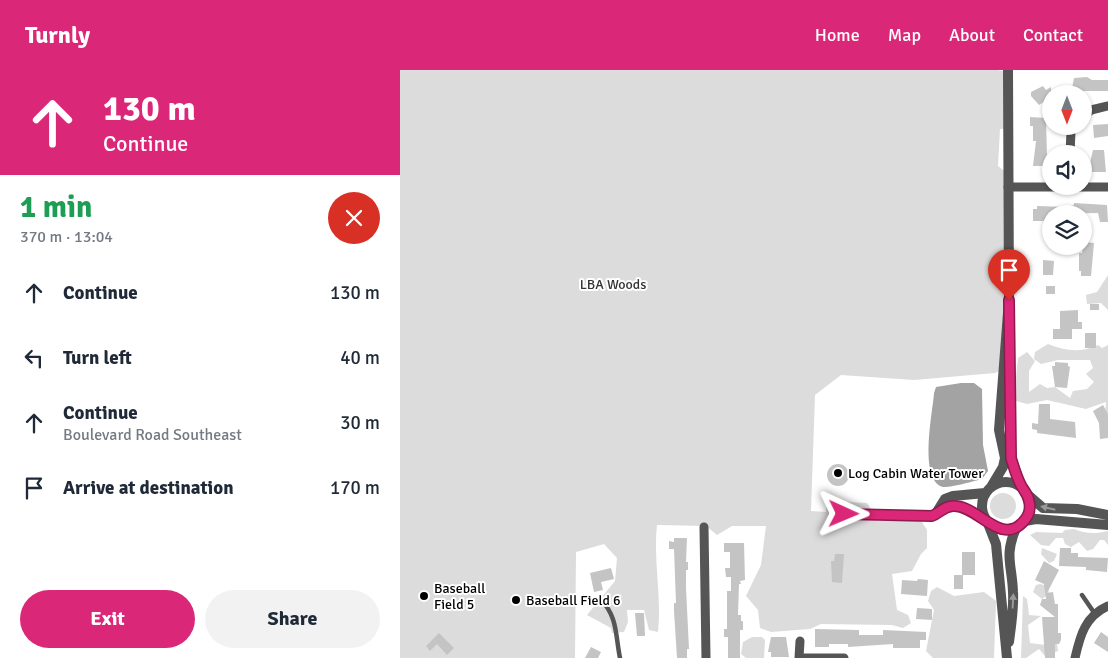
<!DOCTYPE html>
<html lang="en">
<head>
<meta charset="utf-8">
<style>
	:root { --surface:#fff; --page:#f2f2f3; --text:#1f2937; --muted:#747a83; --accent:#db2777 }
	body { margin:0; font-family:Signika,sans-serif; background:var(--page); color:var(--text); height:100vh; display:flex; flex-direction:column; font-size:19px; white-space:nowrap }
	* { box-sizing:border-box; margin:0 }
	p { font-size:16px; color:var(--muted) }
	.icon { flex:none; width:28px; height:28px; fill:none; stroke:currentColor; stroke-width:2; stroke-linecap:round; stroke-linejoin:round }
	.map { position:relative; flex:1; overflow:hidden }
	.panel { display:flex; flex-direction:column; background:var(--surface); width:400px }
	.panel>* { flex:none }
	.top-card { background:#db2777; color:#fff; overflow:hidden }
	.needle { width:32px; rotate:180deg }
	.tools { position:absolute; left:642px; top:15px; display:grid; gap:10px }
	.tools a { display:grid; place-items:center; width:50px; height:50px; border-radius:50%; background:var(--surface); box-shadow:0 1px 4px #0004; font-size:25px }
	.pin { position:absolute; display:grid; place-items:center; width:42px; height:42px; color:#fff; margin:-51px -21px; border-radius:50% 50% 50% 0; rotate:-45deg; box-shadow:0 0 5px #0007 }
	.pin .icon { rotate:45deg }
	.me { position:absolute; width:55px; margin:-28px; rotate:91deg; stroke-linejoin:round; filter:drop-shadow(0 0 4px #0008) }
	.turn { display:flex; align-items:center; gap:18px; height:105px; padding:0 20px; font-size:22px }
	.turn .icon { width:65px; height:65px; stroke-width:2.5 }
	.turn b { display:block; font-size:35px; line-height:42px }
	.round { display:grid; place-items:center; flex:none; width:52px; height:52px; border-radius:26px; background:var(--page) }
	.head { display:flex; align-items:center; justify-content:space-between; height:85px; padding:0 20px }
	h1 { font-size:30px; font-weight:800; line-height:38px; color:#1e9e55 }
	.action { display:flex; gap:10px; margin-top:auto; padding:10px 20px }
	.action a { flex:1; height:58px; border-radius:30px; background:var(--accent); color:#fff; font-size:20px; font-weight:800; line-height:58px; text-align:center }
	.action a+a { background:var(--page); color:var(--text) }
	ul { padding:0; list-style:none }
	li { display:flex; align-items:center; gap:15px; height:65px; padding:0 20px }
	li div { flex:1 }
	li b { display:block; font-size:19px }
	li em { font-style:normal }
	header { display:flex; align-items:center; gap:30px; box-sizing:border-box; height:70px; padding:0 25px; background:var(--accent); color:#fff }
	header strong { font-size:24px }
	nav { display:flex; gap:28px; margin-inline-start:auto; font-size:18px }
	main { display:flex; flex:1; min-height:0 }
	.map>svg:first-child { display:block }
	.green { fill:#dcdcdc }
	.water { fill:#a3a3a3 }
	.building { fill:#c4c4c4 }
	.lines { fill:none; stroke-linecap:round; stroke-linejoin:round }
	.service { stroke:#555; stroke-width:4.5 }
	.minor { stroke:#555; stroke-width:9 }
	.tertiary { stroke:#555; stroke-width:10 }
	.oneway { fill:#999 }
	.route-casing { stroke:#8e194d; stroke-width:12 }
	.route { stroke:#db2777; stroke-width:9 }
	.poi-dot { fill:#000; stroke:#fff; stroke-width:2 }
	.labels { text-anchor:middle; dominant-baseline:central; stroke-width:4; stroke-linejoin:round; paint-order:stroke }
	.park-label { font-size:14px; fill:#333; stroke:#fff }
	.poi-label { font-size:14px; fill:#000; stroke:#fff; text-anchor:start }
</style>
</head>
<body>
<header>
<strong>Turnly</strong>
<nav><a>Home</a><a>Map</a><a>About</a><a>Contact</a></nav>
</header>
<main>
<section class="panel">
<div class="top-card">
<div class="turn"><svg class="icon" aria-label="ahead" viewBox="0 0 24 24"><path d="M12 20V5M6 11l6-6 6 6"/></svg><div><b>130 m</b>Continue</div></div>
</div>
<div class="head"><div><h1>1 min</h1><p>370 m · 13:04</p></div><a class="round" style="background:#d93025;color:#fff"><svg class="icon" aria-label="close" viewBox="0 0 24 24"><path d="M6 6l12 12M18 6L6 18"/></svg></a></div>
<ul>
<li><svg class="icon" aria-label="ahead" viewBox="0 0 24 24"><path d="M12 20V5M6 11l6-6 6 6"/></svg><div><b>Continue</b></div><em>130 m</em></li>
<li><svg class="icon" aria-label="left" viewBox="0 0 24 24"><path d="M17 20v-9H6M10 6l-5 5 5 5"/></svg><div><b>Turn left</b></div><em>40 m</em></li>
<li><svg class="icon" aria-label="ahead" viewBox="0 0 24 24"><path d="M12 20V5M6 11l6-6 6 6"/></svg><div><b>Continue</b><p>Boulevard Road Southeast</p></div><em>30 m</em></li>
<li><svg class="icon" aria-label="arrive" viewBox="0 0 24 24"><path d="M6 21V4h12l-3 4 3 4H6"/></svg><div><b>Arrive at destination</b></div><em>170 m</em></li>
</ul>
<div class="action"><a>Exit</a><a>Share</a></div>
</section>
<div class="map">
<svg width="708" height="588" viewBox="0 0 708 588">
	<rect width="100%" height="100%" fill="#fff"/>
	<!-- green -->
	<path class="green" d="M0 0H597L608 2V59H600L598 96 608 104C606 137 609 174 597 205L606 224 604 299 595 303 514 310 441 305 415 325 411 441 426 442V431L467 433 478 451 520 449 527 460V478L521 484 512 501 492 504 497 540 508 545 511 553 503 558 492 555 421 554 410 559 371 562 360 558 358 540 346 526 361 495 366 456H332L317 465 306 456 257 455C253 491 262 526 258 562L249 560 244 540H227L228 552 224 562 212 563 211 558 187 545 215 511 217 488 204 474 176 482 175 588H0Z
		M708 205V240L701 233 687 234 686 225 697 222Z
		M648 274C665 281 681 283 698 275L702 278 708 275V368L704 354 706 332 686 339 647 330 627 334 616 331 614 327 618 288 627 282 635 291 629 301V322L640 314 647 318 655 317 670 328 673 321 687 319 694 312 686 304 693 298 690 290H658L641 294 634 289 635 282Z
		M590 436a13 13 0 1 1 26 0a13 13 0 1 1-26 0Z
		M674 459C685 464 696 464 708 461V475L704 470H700L693 479 687 481 679 472 671 477 665 474 663 468H656L649 476 641 475 630 465 636 462 662 463 665 460Z
		M642 478 657 484 654 491 649 493 641 484Z
		M640 514 648 516 649 524 642 529 633 522 636 515Z
		M537 517 554 526 584 522 596 531 594 588H533L526 581 534 540 528 531 531 521Z
		M623 526 627 529 629 545 641 546 628 555 630 573 646 575 653 571 657 574 658 581 645 586 639 579 626 588H621Z
		M352 567H362L365 570 364 588H346L341 584 343 572Z"/>
	<!-- water -->
	<path class="water" d="M561 313H574L582 319 583 375 588 401 582 409C574 411 550 418 543 417 518 410 533 341 534 323L536 317Z"/>
	<!-- building -->
	<path class="building" d="M687 7 692 10H708V21H681V24H671L674 8Z
		M643 16 646 20 651 17V27L639 35 631 26V22Z
		M630 47 646 48 647 87H651V96H633L636 71H633V56H630Z
		M708 54V66L694 68 693 55Z
		M693 80H704L706 102H688Z
		M674 133 707 135 708 152H700L698 143 651 144V151H633V139H637V136L667 137 674 135Z
		M684 172 694 173 691 206H681V201H679V183H682Z
		M643 190 654 191 653 205H643Z
		M646 216H655V224H646Z
		M690 234H699V240H690Z
		M678 240V252H682V259H672V269H653V259H660V241Z
		M685 263H696V278H685Z
		M655 292 668 293V296L670 297 667 318 655 317 652 296H655Z
		M639 334H650V349L675 352 676 368 637 363V360L632 359V353L638 354Z
		M703 335 708 344V368L700 369 699 353 693 341Z
		M427 405a11 11 0 1 1 22 0a11 11 0 1 1-22 0Z
		M274 468H287L286 492H288V500H286V518L289 579H287V588H277L274 541V533H276L274 479H269V471L274 472Z
		M324 473H344L345 510 340 511 341 514H339L338 545H341V551H343V560H340V588H328V567H324V559H327V521H331V507H326L325 498H330V482H324Z
		M660 478H671V483H678V487L708 488 707 502 686 500V497L659 496Z
		M562 482H575V505H562Z
		M435 484H444L442 513 432 512 431 491H434Z
		M644 491 659 500 647 523 653 522 655 534H658V563H661V570L659 574H655V588H645L642 547H655L640 535 642 529H646L644 514 635 510Z
		M211 498 214 509 201 512 203 520 194 522 190 503Z
		M554 505H563V519H554Z
		M518 509 528 510 527 526 501 524 502 510 517 511Z
		M517 538 532 539V550L516 549Z
		M235 543H244L245 566H237Z
		M415 559 459 560V565H483V560L526 562V570H520V578H493V574L448 577V574H429V577H415Z
		M701 562 708 567V582L694 573Z
		M39 563 54 578 47 585 37 574 30 581 26 576Z
		M371 567H386L389 587H371V582H368Z
		M191 577 201 582 198 588H185Z"/>
	<g class="lines">
		<!-- service -->
		<path class="service" d="M682 525 695 544
			M200 528C218 548 215 563 220 588"/>
		<!-- minor -->
		<path class="minor" d="M684 46 691 40 708 36
			M670 84 671 61 675 56
			M608 117H708
			M304 457 306 588
			M399 588H444
			M399 588 400 571
			M675 588C680 566 685 546 708 536"/>
		<!-- tertiary -->
		<path class="tertiary" d="M610 299 611 388 622 418
			M582 436a24 24 0 1 1 48 0a24 24 0 1 1-48 0Z
			M591 417 603 397 605 388 599 360 609 230 608 0
			M627 424 643 438 677 439 708 445
			M539 440C560 433 566 438 585 448
			M444 444 532 446 535 445 545 429 553 426 585 423
			M587 451 596 474 607 588
			M625 451 636 449 708 455
			M609 572C611 556 614 538 613 522 612 494 604 486 616 458"/>
	</g>
	<!-- one-way arrows -->
	<defs><path id="oneway-solid" d="M-6-.8H1V-3.2L6.5 0L1 3.2V.8H-6Z" transform="scale(1.25)"/></defs>
	<g class="oneway">
		<use href="#oneway-solid" transform="translate(648 438) rotate(-167)"/>
		<use href="#oneway-solid" transform="translate(613 531) rotate(-87)"/>
	</g>
	<g class="lines">
		<!-- route casing -->
		<g class="route-casing">
			<path id="route" d="M444 444 532 446C540 443 545 435 555 436 579 437 601 476 623 452 629 446 631 439 629 431 628 425 625 422 622 417 617 409 614 398 611 388L609 230"/>
		</g>
		<!-- route -->
		<use href="#route" class="route"/>
	</g>
	<!-- markers -->
	<g class="poi-dot">
		<circle cx="438" cy="403" r="5"/>
		<circle cx="24" cy="526" r="5"/>
		<circle cx="116" cy="530" r="5"/>
	</g>
	<g class="labels">
		<!-- park labels -->
		<g class="park-label">
			<text x="213" y="214">LBA Woods</text>
		</g>
		<!-- poi labels -->
		<g class="poi-label">
			<text x="448" y="403">Log Cabin Water Tower</text>
			<text x="34" y="518">Baseball<tspan x="34" dy="16">Field 5</tspan></text>
			<text x="126" y="530">Baseball Field 6</text>
		</g>
	</g>
</svg>
<div class="tools">
<a><svg class="needle" viewBox="-14 -14 28 28"><path d="M0-13l5 13h-10z" fill="#e53935"/><path d="M0 13l5-13h-10z" fill="#747a83"/></svg></a>
<a><svg class="icon" aria-label="sound" viewBox="0 0 24 24"><path d="M4 9h4l5-4v14l-5-4H4zM17 9q2 3 0 6"/></svg></a>
<a><svg class="icon" aria-label="layers" viewBox="0 0 24 24"><path d="M12 4l9 5-9 5-9-5zM3 14l9 5 9-5"/></svg></a>
</div>
<div class="pin" style="left:609px;top:230px;background:#d93025"><svg class="icon" aria-label="arrive" viewBox="0 0 24 24"><path d="M6 21V4h12l-3 4 3 4H6"/></svg></div>
<svg class="me" style="left:444px;top:444px" viewBox="-20 -20 40 40"><path d="M0-17L14 15 0 8-14 15z" fill="#db2777" stroke="#fff" stroke-width="4"/></svg>
</div>
</main>
</body>
</html>
